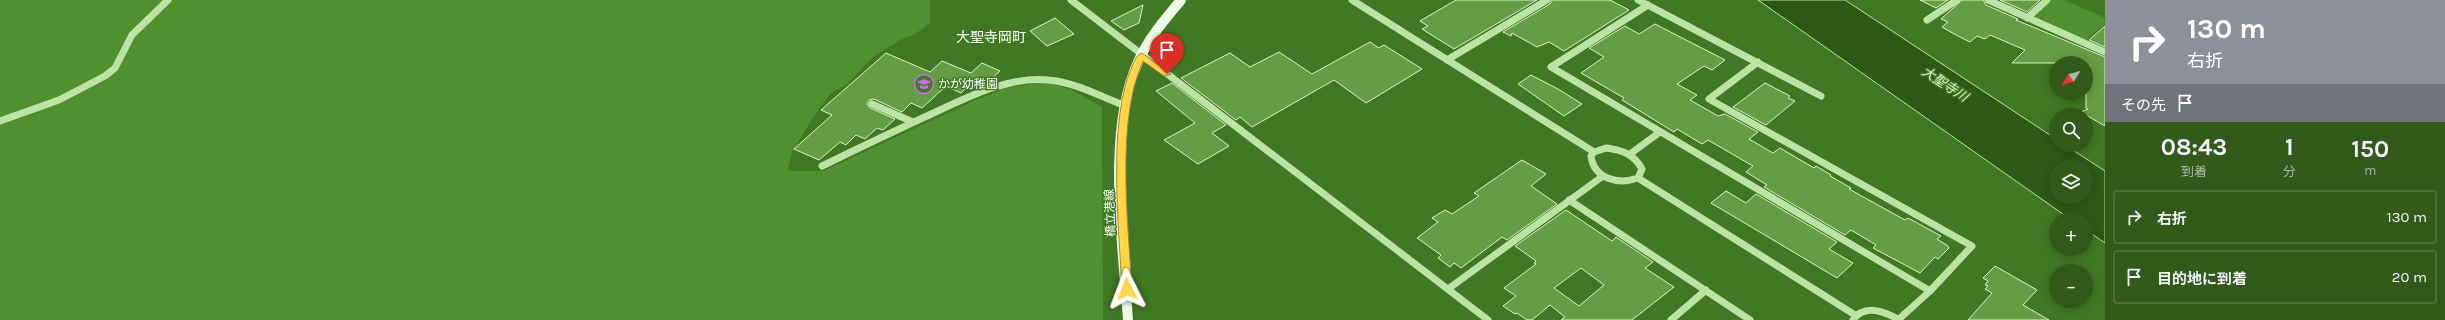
<!DOCTYPE html>
<html lang="ja">
<head>
<meta charset="utf-8">
<style>
	:root { --surface:#315a1b; --page:#396024; --text:#f1f3f6; --muted:#a8b9a3; --line:#4c6f3a }
	body { margin:0; font-family:Karla,"Noto Sans JP",sans-serif; background:var(--page); color:var(--text); height:100vh; display:flex; flex-direction:column; font-size:15px; white-space:nowrap }
	* { box-sizing:border-box; margin:0 }
	p { font-size:13px; color:var(--muted) }
	.icon { flex:none; width:22px; height:22px; fill:none; stroke:currentColor; stroke-width:2; stroke-linecap:round; stroke-linejoin:round }
	.map { position:relative; flex:1; overflow:hidden }
	.panel { display:flex; flex-direction:column; background:var(--surface); width:340px }
	.panel>* { flex:none }
	.banner { background:#8c9099; color:#fff; overflow:hidden }
	.needle { width:26px; rotate:233deg }
	.fabs { position:absolute; left:2049px; top:56px; display:grid; gap:8px }
	.fabs a { display:grid; place-items:center; width:44px; height:44px; border-radius:50%; background:var(--surface); box-shadow:0 2px 10px #0003; font-size:20px }
	.pin { position:absolute; display:grid; place-items:center; width:34px; height:34px; color:#fff; margin:-41px -17px; border-radius:50% 50% 50% 0; rotate:-45deg; box-shadow:0 0 4px #0007 }
	.pin .icon { rotate:45deg }
	.me { position:absolute; width:44px; margin:-22px; rotate:357deg; stroke-linejoin:round; filter:drop-shadow(0 0 3px #0008) }
	.turn { display:flex; align-items:center; gap:14px; height:84px; padding:0 16px; font-size:18px }
	.turn .icon { width:52px; height:52px; stroke-width:2.5 }
	.turn b { display:block; font-size:28px; line-height:34px }
	.then { display:flex; align-items:center; height:38px; padding:0 16px; background:#0003; gap:8px; font-size:15px }
	.eta { display:flex; justify-content:space-evenly; align-items:center; height:68px; text-align:center }
	.eta b { font-size:24px; font-weight:700; line-height:28px }
	ul { padding:0; list-style:none }
	li { display:flex; align-items:center; gap:12px; height:54px; margin:0 8px 6px; padding:0 8px; border:2px solid var(--line); border-radius:4px }
	li div { flex:1 }
	li b { display:block; font-size:15px }
	li em { font-style:normal }
	main { display:flex; flex:1; min-height:0 }
	.map>svg:first-child { display:block }
	.green { fill:#51902f }
	.water { fill:#2e5919; stroke:#b6e49a; fill-rule:evenodd }
	.building { fill:#649d44; stroke:#d8f3c8; fill-rule:evenodd }
	.lines { fill:none; stroke-linecap:round; stroke-linejoin:round }
	.minor { stroke:#bce3a6; stroke-width:7 }
	.major { stroke:#ecfce5; stroke-width:10 }
	.route { fill:#ffd54a; stroke:#a68a30 }
	.labels { text-anchor:middle; dominant-baseline:central; stroke-width:3; stroke-linejoin:round; paint-order:stroke }
	.poi-label { font-size:12px; fill:#fff; stroke:#417824; text-anchor:start }
	.street-label { font-size:12px; fill:#fff; stroke:#417824 }
	.water-label { font-size:13px; font-style:italic; fill:#ddf3d0; stroke:#417824 }
	.quarter-label { font-size:14px; fill:#fff; stroke:#417824 }
</style>
</head>
<body>
<main>
<div class="map">
<svg width="2105" height="320" viewBox="0 0 2105 320">
	<rect width="100%" height="100%" fill="#417824"/>
	<!-- green -->
	<path class="green" d="M0 0H930V23L915 34 902 39 874 56 846 85 832 92 819 108 792 152 788 171H823L978 99 1006 88 1045 82 1072 90 1102 107 1103 320H0Z
		M2052 0H2064L2105 18V24L2086 40 2034 17Z"/>
	<!-- water -->
	<path class="water" d="M1758 0H1845L2056 139V145H2065L2105 171V243L2086 230V219H2070ZM2056 167H2086V197H2056Z"/>
	<!-- building -->
	<path class="building" d="M1456 0H1537L1454 49 1422 29 1428 26 1420 21Z
		M1552 0H1610L1629 10 1564 51 1549 42 1537 47 1512 33 1511 36 1503 32 1550 4Z
		M1920 0H1948L1936 8Z
		M1962 0H1983L1986 5 2018 19 2016 20 2105 57V126L2081 112 2088 109 2086 108V63H2012L2025 50 1990 35 1985 39 1977 36 1970 42 1956 35 1942 27 1948 22 1941 19Z
		M2000 0H2040L2027 12Z
		M1143 5 1139 23 1124 30 1111 21Z
		M1055 18 1074 34 1047 46 1030 31Z
		M1655 24 1725 60 1712 70 1704 66 1677 84 1697 95 1690 100 1718 116 1725 114 1758 132 1749 139 1773 153 1780 148 1814 168 1816 166 1831 175 1830 176 1851 188 1849 189 1905 220 1908 218 1941 236 1937 239 1948 246 1949 248 1938 259 1935 257 1920 273 1873 248 1876 245 1851 230 1845 235 1764 187 1767 185 1746 172 1753 166 1708 140 1702 144 1677 129 1674 132 1622 100 1624 98 1581 73 1604 57 1589 48 1625 26 1639 34Z
		M2105 26V47L2089 40Z
		M1370 42 1379 48 1384 45 1422 69 1366 103 1334 80 1252 127 1240 117 1236 120 1181 78 1230 53 1250 67 1279 52 1312 74Z
		M886 53 930 72 942 61 971 73 982 63 1000 71 987 83 976 78 961 93 946 86 922 108 911 103 902 112 874 99 869 100 867 104 870 108 895 119 883 130 877 128 865 139 856 135 846 145 840 142 819 160 794 149 832 115 821 110Z
		M1531 75 1558 89 1582 104 1564 116 1518 84Z
		M1172 83 1226 125 1212 133 1229 146 1198 164 1164 140 1195 123 1156 91Z
		M1765 83 1790 96 1788 98 1795 101 1766 125 1733 107Z
		M1522 160 1546 174 1531 186 1557 204 1507 240 1502 237 1461 268 1454 263 1450 267 1438 258 1441 255 1417 238 1438 222 1432 218 1445 210 1452 214 1479 196 1474 193Z
		M1726 191 1746 203 1756 194 1837 242 1829 249 1853 263 1837 278 1711 203Z
		M1566 210 1612 241 1616 237 1653 262 1645 268 1674 287 1632 320H1561L1565 317 1550 305 1532 320H1527L1517 313 1515 314 1503 306 1516 296 1504 288 1536 264 1534 263 1536 261 1515 246ZM1581 268 1604 285 1579 306 1554 288Z
		M1995 266 2037 290 2023 305 2049 320H1968L1992 293 1985 289 1988 286 1985 285 1988 281 1983 278Z"/>
	<g class="lines">
		<!-- minor -->
		<path class="minor" d="M1071 0 1488 320
			M1352 0 1594 152
			M1638 0 1821 96
			M1988 0 2105 52
			M1648 5 1551 67 1930 291
			M2027 18 2047 0
			M1927 20 1957 0
			M1447 60 1547 0
			M1758 62 1709 99 1972 246 1930 291 1899 319
			M872 104 913 122
			M0 121 59 100 105 76 115 68 132 35 168 0
			M1606 148C1622 150 1634 154 1642 169L1638 178C1618 185 1594 179 1591 156L1594 152Z
			M1630 154 1660 132
			M822 166C857 149 892 132 927 116 964 99 1006 76 1048 80 1075 82 1101 97 1126 106
			M1638 178 1855 315
			M1569 200 1750 320
			M1448 289 1603 176
			M1671 320 1706 290
			M1853 320C1865 303 1885 312 1900 320"/>
		<!-- major -->
		<path class="major" d="M1128 320C1123 245 1106 131 1138 62 1148 39 1165 19 1181 0"/>
	</g>
	<!-- route -->
	<path class="route" d="M1142 53 1171 74 1164 76 1143 61C1116 119 1128 224 1132 289L1127 293 1122 289C1119 228 1107 119 1133 64 1135 60 1137 54 1142 53Z"/>
	<!-- icons -->
	<defs>
		<g id="school-ring" transform="scale(1)"><circle r="9.5" fill="#417824" stroke="#d46aed" stroke-width="1.5"/><path d="M0-5L7-2L0 1L-7-2ZM-4 1L0 2.5L4 1V4Q0 6-4 4Z" fill="#d46aed"/></g>
	</defs>
	<g fill-rule="evenodd">
		<use href="#school-ring" x="924" y="84"/>
	</g>
	<g class="labels">
		<!-- poi labels -->
		<g class="poi-label">
			<text x="938" y="84">かが幼稚園</text>
		</g>
		<!-- street labels -->
		<g class="street-label">
			<text transform="translate(1110 213) rotate(-92)">橋立港線</text>
		</g>
		<!-- water labels -->
		<g class="water-label">
			<text transform="translate(1945 84) rotate(33)">大聖寺川</text>
		</g>
		<!-- quarter labels -->
		<g class="quarter-label">
			<text x="991" y="37">大聖寺岡町</text>
		</g>
	</g>
</svg>
<div class="fabs">
<a><svg class="needle" viewBox="-14 -14 28 28"><path d="M0-13l5 13h-10z" fill="#e53935"/><path d="M0 13l5-13h-10z" fill="#a8b9a3"/></svg></a>
<a><svg class="icon" aria-label="search" viewBox="0 0 24 24"><circle cx="10" cy="10" r="6"/><path d="M15 15l6 6"/></svg></a>
<a><svg class="icon" aria-label="layers" viewBox="0 0 24 24"><path d="M12 4l9 5-9 5-9-5zM3 14l9 5 9-5"/></svg></a>
<a>+</a>
<a>−</a>
</div>
<div class="pin" style="left:1167px;top:74px;background:#d93025"><svg class="icon" aria-label="arrive" viewBox="0 0 24 24"><path d="M6 21V4h12l-3 4 3 4H6"/></svg></div>
<svg class="me" style="left:1127px;top:289px" viewBox="-20 -20 40 40"><path d="M0-17L14 15 0 8-14 15z" fill="#ffd54a" stroke="#fff" stroke-width="4"/></svg>
</div>
<section class="panel">
<div class="banner">
<div class="turn"><svg class="icon" aria-label="right" viewBox="0 0 24 24"><path d="M7 20v-9h11M14 6l5 5-5 5"/></svg><div><b>130 m</b>右折</div></div>
<div class="then">その先<svg class="icon" aria-label="arrive" viewBox="0 0 24 24"><path d="M6 21V4h12l-3 4 3 4H6"/></svg></div>
</div>
<div class="eta">
<div><b>08:43</b><p>到着</p></div>
<div><b>1</b><p>分</p></div>
<div><b>150</b><p>m</p></div>
</div>
<ul>
<li><svg class="icon" aria-label="right" viewBox="0 0 24 24"><path d="M7 20v-9h11M14 6l5 5-5 5"/></svg><div><b>右折</b></div><em>130 m</em></li>
<li><svg class="icon" aria-label="arrive" viewBox="0 0 24 24"><path d="M6 21V4h12l-3 4 3 4H6"/></svg><div><b>目的地に到着</b></div><em>20 m</em></li>
</ul>
</section>
</main>
</body>
</html>
